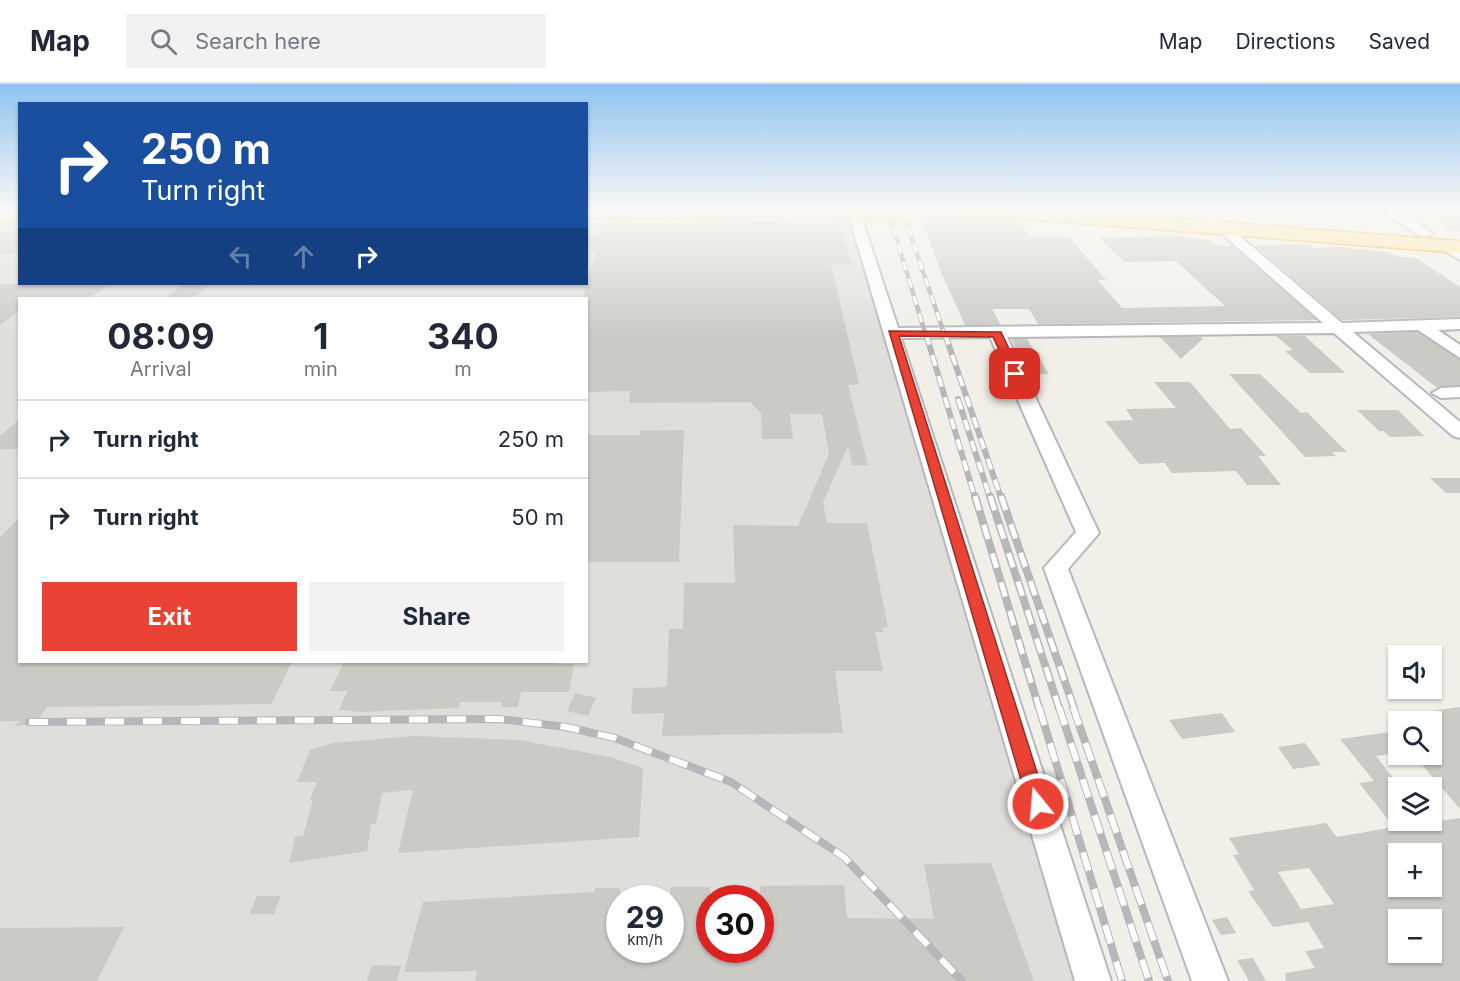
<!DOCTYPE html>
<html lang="en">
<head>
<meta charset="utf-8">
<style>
	:root { --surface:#fff; --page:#f2f2f3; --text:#1f2937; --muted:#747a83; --line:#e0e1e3; --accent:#ea4335 }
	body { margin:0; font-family:Inter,sans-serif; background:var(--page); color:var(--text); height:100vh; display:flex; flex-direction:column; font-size:22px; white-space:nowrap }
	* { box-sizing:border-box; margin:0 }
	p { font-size:20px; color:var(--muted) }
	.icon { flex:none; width:33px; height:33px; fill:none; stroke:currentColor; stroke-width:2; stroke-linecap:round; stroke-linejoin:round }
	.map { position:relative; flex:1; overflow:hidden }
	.drawer { position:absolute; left:18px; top:213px; width:570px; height:366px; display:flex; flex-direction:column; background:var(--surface); border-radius:0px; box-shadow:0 2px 4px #0004 }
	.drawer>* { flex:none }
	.banner { position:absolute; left:18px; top:18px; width:570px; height:183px; border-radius:0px; box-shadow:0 2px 4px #0004; background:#1a4fa0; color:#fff; overflow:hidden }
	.tools { position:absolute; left:1388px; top:561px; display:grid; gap:12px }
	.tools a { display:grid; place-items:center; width:54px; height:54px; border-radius:0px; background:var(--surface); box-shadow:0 2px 4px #0004; font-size:30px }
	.speed { position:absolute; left:606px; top:801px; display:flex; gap:12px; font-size:30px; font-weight:700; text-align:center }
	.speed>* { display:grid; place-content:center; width:78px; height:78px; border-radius:50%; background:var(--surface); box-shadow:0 2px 4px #0004; line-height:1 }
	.speed small { font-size:15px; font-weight:400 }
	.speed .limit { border:9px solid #d22; background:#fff; color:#111 }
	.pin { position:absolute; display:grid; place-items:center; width:51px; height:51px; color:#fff; margin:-26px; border-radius:12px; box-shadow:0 3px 9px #0006 }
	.me { position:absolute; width:66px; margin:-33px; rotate:343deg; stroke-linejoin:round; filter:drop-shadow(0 0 4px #0008) }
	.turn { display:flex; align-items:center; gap:21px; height:126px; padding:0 24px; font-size:27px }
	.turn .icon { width:78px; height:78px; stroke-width:2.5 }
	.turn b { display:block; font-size:42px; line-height:51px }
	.lanes { display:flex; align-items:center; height:57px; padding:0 24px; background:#0003; justify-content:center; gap:30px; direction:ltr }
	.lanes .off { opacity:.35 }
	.eta { display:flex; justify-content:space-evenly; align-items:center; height:102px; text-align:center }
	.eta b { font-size:36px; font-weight:700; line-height:42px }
	.action { display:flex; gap:12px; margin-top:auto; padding:12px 24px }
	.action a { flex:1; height:69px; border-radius:0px; background:var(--accent); color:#fff; font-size:24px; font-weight:700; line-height:69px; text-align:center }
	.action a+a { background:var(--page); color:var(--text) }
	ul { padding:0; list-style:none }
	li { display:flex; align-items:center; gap:18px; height:78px; padding:0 24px; border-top:2px solid var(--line) }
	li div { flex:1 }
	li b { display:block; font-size:22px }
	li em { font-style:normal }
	header { display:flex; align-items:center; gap:36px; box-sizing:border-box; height:84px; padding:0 30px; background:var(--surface); border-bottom:2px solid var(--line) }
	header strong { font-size:28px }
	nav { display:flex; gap:33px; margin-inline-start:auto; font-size:21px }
	.search { width:420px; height:54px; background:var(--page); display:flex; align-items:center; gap:15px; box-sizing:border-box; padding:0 21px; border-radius:0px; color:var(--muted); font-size:22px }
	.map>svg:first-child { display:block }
	.industrial { fill:#e0deda; fill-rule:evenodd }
	.building { fill:#cccac5; fill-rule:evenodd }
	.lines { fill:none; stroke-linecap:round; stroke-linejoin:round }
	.minor-casing { stroke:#b5b8bc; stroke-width:4 }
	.highway-casing { stroke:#f9ab00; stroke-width:3 }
	.minor { fill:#fff; fill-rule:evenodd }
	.highway { fill:#fde293; fill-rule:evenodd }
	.rail-far3-casing { stroke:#b6b7b8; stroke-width:4.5 }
	.rail-far2-casing { stroke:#b6b7b8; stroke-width:6 }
	.rail-far1-casing { stroke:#b6b7b8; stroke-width:8 }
	.rail-casing { stroke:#b6b7b8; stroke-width:8 }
	.rail-far3 { stroke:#fff; stroke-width:3; stroke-dasharray:9; stroke-linecap:butt }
	.rail-far2 { stroke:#fff; stroke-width:4; stroke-dasharray:11; stroke-linecap:butt }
	.rail-far1 { stroke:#fff; stroke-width:5; stroke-dasharray:15; stroke-linecap:butt }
	.rail { stroke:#fff; stroke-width:6; stroke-dasharray:19; stroke-linecap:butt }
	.highway-bridge-casing { stroke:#f9ab00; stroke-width:23; stroke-linecap:butt }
	.highway-bridge { stroke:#fde293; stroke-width:21 }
	.route { fill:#ea4335; stroke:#982c22; stroke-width:1.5 }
</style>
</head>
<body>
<header>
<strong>Map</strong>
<div class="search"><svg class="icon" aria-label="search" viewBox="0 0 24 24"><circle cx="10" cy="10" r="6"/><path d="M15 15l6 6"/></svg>Search here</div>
<nav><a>Map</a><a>Directions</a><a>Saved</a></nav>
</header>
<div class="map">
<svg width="1460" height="897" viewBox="0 0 1460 897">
	<rect width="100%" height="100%" fill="#f1efe8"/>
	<!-- industrial -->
	<path class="industrial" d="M845 134 851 135 1083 897H0V137H19L20 200H586L587 135ZM20 214H586V578H20ZM620 814H670V866H620ZM710 814H760V866H710Z"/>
	<!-- building -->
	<path class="building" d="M1431 128H1460V148L1449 147Z
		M923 135 1020 137 1030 153H1069L1106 196H1098L1122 224 1225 222 1176 177 1124 178 1099 154 1184 152 1212 157 1218 162H1232L1317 236 1038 240 1029 225H992L1001 241H965L941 188 924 143H927Z
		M699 136 841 140 852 180H831L859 300 848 301 868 381H852L848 362 823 418 827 439H867L888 543 882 544 883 548H875L883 587H835L843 649 662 652 664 629 631 630 633 604 667 603 669 545H683L684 499H735L733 441 798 442 829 370 822 330H790L793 355H762L761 329 750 318 629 319 630 307 586 308V214H583L596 167H586V152H600L603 139 609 138 698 139Z
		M0 148H20V170H0Z
		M1309 160 1313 164 1340 163 1387 168 1398 173H1414L1460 203V233L1342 236 1254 161Z
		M0 200H109L90 214H20V226L0 241Z
		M183 200H210L194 214H166Z
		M1417 248 1460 276V301L1436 303 1368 250Z
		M1276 252H1305L1345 289H1310L1285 267 1293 266Z
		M1160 253H1201L1203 255 1181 275Z
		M1011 255H1027L1049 290 1030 291Z
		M1229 290H1260L1301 329 1307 328 1347 368H1332L1336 372 1305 373Z
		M1154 298H1190L1230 345 1241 344 1266 372H1258L1281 401H1247L1236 387 1172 389 1165 379 1139 380 1105 337 1133 336 1126 325 1176 324Z
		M1357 326H1398L1424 352 1390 353 1383 347H1379Z
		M20 335V365H0V352Z
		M684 346 679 478H586V351H640V347Z
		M1430 394H1460V409H1446Z
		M20 433V578H292L271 620 47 623 34 641 15 642 19 637H0V453Z
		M344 578H555V580H574L569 608H521L518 623H501L502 618H460L459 624 361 628 339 626 347 607H330Z
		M575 609 596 614 588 632 567 627Z
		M1460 623V725L1413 670H1431V627Z
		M1222 629 1235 648 1182 655 1169 636Z
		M1398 647V669L1376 672 1398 700V736H1410L1413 741 1460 734V897H1286L1285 889 1315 884 1305 867 1324 864 1308 838 1273 843 1248 807 1254 806 1233 771 1239 770 1229 754 1326 739 1337 753 1394 743 1359 699 1374 697 1340 655ZM1398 770H1431V802H1398ZM1309 784 1334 820 1301 825 1278 788ZM1398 836H1431V868H1398Z
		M414 652 520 656 610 673 643 684 639 753 398 769 413 706 382 709 376 739 371 740 367 767 289 779 295 753 303 752 313 716H310L317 698H297L310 666 334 659Z
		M1305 659 1321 681 1293 685 1278 663Z
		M991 779 1034 897H475L477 887 404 888 423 818 594 808 595 804H620V866H670V803H710V866H760V802L844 801 847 834 934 835 924 780Z
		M257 812H281L274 830H249Z
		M1227 833 1236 849 1221 851 1212 836Z
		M124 843 97 897H0V844Z
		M1253 874 1266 897H1249L1237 876Z
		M372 881 401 882 397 897H367Z"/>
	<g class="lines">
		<!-- minor casing -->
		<g class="minor-casing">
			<path id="minor" d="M1195 126H1209L1342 239 1460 235V245L1438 246 1460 261V274L1418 246 1353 248 1460 338V354L1453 352 1334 249 1007 253 1099 449 1068 485 1228 897H1192L1044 484 1076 448 990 253 901 254 1111 897H1075L849 132 855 128 861 132 898 244 1323 239Z
				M1381 126H1397L1432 149 1425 153 1420 152Z
				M1452 163 1460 166V176L1445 167Z
				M1460 303V313L1441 314 1432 309 1441 304Z"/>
		</g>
		<!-- highway casing -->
		<g class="highway-casing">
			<path id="highway" d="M0 126H20V137H0Z
				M586 126H868V127L859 133 586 134Z
				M1067 126 1460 157V169L1014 134 909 133 900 127Z"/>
		</g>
		<!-- minor -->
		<use href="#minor" class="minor"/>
		<!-- highway -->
		<use href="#highway" class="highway"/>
		<!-- rail-far3 casing -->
		<g class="rail-far3-casing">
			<path id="rail-far3" d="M888 126 926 252
				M902 126 945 252"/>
		</g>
		<!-- rail-far2 casing -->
		<g class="rail-far2-casing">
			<path id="rail-far2" d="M926 250 975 414
				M945 250 1001 414
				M958 315 990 414"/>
		</g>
		<!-- rail-far1 casing -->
		<g class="rail-far1-casing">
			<path id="rail-far1" d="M975 412 1039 624
				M990 412 1059 624
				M1001 412 1074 624"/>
		</g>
		<!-- rail casing -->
		<g class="rail-casing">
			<path id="rail" d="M1039 623 1122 897
				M1059 623 1149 897
				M1073 623 1168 897
				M29 638 499 635 566 643 615 654 731 698 844 773 962 897"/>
		</g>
		<!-- rail-far3 -->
		<use href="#rail-far3" class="rail-far3"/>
		<!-- rail-far2 -->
		<use href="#rail-far2" class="rail-far2"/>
		<!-- rail-far1 -->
		<use href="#rail-far1" class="rail-far1"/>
		<!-- rail -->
		<use href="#rail" class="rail"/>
		<!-- highway-bridge casing -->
		<g class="highway-bridge-casing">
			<path id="highway-bridge" d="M859 127H909"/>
		</g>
		<!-- highway-bridge -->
		<use href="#highway-bridge" class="highway-bridge"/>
	</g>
	<!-- sky -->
	<linearGradient id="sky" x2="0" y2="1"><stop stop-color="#8fc3f1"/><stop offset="0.5" stop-color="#f9f8f5"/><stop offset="1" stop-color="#f9f8f5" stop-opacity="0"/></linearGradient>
	<rect width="1460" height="252" fill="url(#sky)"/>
	<!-- route -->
	<path class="route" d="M889 247 1001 248 1021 290 1011 292 993 253 899 252 1047 720 1044 726 1038 728 1031 726 1028 720Z"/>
</svg>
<div class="tools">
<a><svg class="icon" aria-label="sound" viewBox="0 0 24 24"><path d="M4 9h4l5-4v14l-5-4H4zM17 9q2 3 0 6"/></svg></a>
<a><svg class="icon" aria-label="search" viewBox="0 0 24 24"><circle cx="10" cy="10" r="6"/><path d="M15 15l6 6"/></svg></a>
<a><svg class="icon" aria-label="layers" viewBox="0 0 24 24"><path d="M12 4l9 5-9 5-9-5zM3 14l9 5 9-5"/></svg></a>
<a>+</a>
<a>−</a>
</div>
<div class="speed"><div>29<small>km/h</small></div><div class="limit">30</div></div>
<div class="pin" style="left:1015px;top:290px;background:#d93025"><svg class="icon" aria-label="arrive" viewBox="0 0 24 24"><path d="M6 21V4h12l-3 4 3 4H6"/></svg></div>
<svg class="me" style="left:1038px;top:720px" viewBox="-20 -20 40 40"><circle r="17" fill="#ea4335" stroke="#fff" stroke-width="3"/><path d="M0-11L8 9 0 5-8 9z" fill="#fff"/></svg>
<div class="banner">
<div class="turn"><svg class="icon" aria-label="right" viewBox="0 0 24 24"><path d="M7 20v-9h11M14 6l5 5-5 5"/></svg><div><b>250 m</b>Turn right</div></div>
<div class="lanes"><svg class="icon off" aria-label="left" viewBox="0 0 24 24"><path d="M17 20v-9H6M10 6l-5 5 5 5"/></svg><svg class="icon off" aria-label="ahead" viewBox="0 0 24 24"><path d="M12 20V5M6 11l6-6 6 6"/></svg><svg class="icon" aria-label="right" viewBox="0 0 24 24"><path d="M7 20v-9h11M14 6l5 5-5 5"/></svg></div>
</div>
<section class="drawer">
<div class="eta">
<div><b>08:09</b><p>Arrival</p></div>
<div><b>1</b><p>min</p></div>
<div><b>340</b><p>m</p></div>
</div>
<ul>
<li><svg class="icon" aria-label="right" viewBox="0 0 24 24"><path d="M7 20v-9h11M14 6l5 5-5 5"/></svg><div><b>Turn right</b></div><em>250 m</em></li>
<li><svg class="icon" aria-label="right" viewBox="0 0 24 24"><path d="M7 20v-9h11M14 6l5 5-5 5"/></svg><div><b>Turn right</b></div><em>50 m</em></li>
</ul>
<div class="action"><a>Exit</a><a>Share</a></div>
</section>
</div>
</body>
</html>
